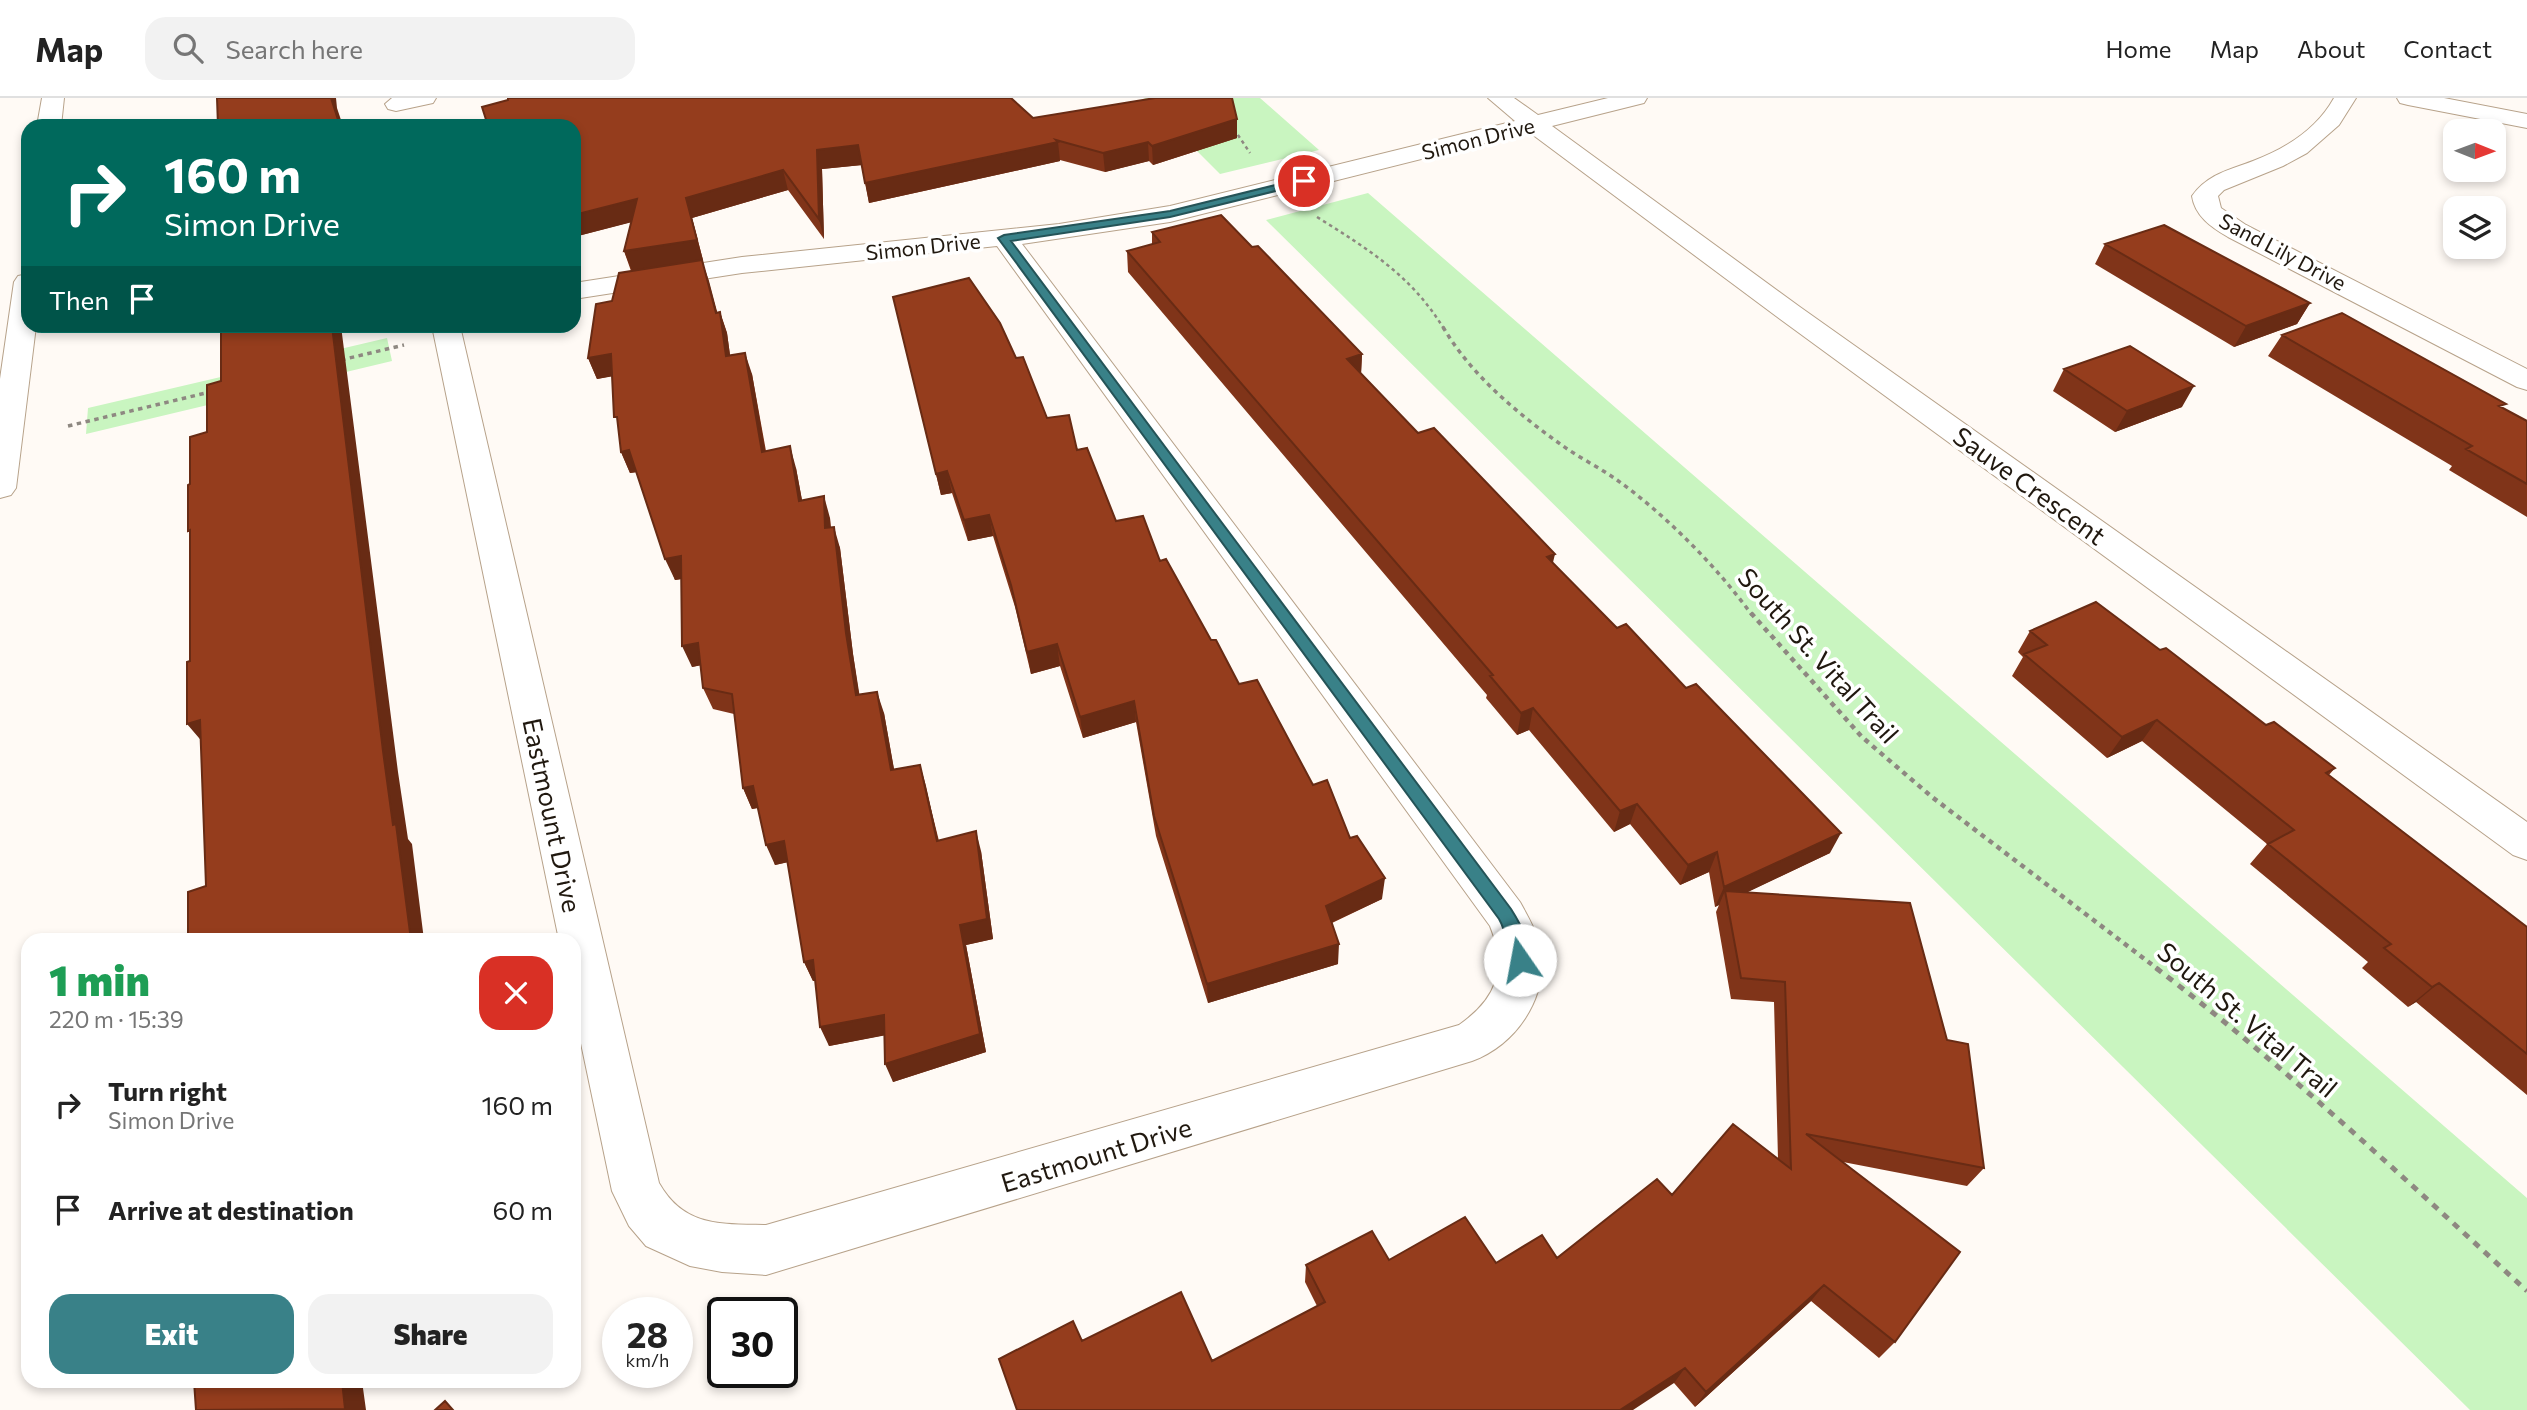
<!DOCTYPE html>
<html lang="en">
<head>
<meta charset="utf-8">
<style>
	:root { --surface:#fff; --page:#f2f2f2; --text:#222; --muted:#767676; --line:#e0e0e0; --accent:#398188 }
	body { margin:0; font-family:Commissioner,sans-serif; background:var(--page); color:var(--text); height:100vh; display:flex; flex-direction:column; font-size:26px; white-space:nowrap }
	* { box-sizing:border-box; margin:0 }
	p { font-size:23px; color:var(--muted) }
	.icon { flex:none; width:38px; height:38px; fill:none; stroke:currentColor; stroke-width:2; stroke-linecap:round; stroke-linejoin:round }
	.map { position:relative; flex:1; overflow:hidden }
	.drawer { position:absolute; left:21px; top:835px; width:560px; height:455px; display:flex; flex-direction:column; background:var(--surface); border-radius:21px; box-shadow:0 4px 10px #0003 }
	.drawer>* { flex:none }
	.guide { position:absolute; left:21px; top:21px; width:560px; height:214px; border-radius:21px; box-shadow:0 4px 10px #0003; background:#00695c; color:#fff; overflow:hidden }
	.needle { width:46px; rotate:91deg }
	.controls { position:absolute; left:2443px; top:21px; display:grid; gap:14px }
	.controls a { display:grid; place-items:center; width:63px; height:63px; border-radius:14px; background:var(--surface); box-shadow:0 4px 10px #0003; font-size:35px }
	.speed { position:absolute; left:602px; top:1199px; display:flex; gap:14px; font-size:35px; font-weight:700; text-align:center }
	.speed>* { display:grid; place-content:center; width:91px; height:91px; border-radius:50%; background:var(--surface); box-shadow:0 4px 10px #0003; line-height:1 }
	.speed small { font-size:18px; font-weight:400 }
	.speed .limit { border:4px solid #111; border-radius:10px; background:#fff; color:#111 }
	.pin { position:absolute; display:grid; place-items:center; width:60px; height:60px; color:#fff; margin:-30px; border:4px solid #fff; border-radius:50%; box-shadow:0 2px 7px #0007 }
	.me { position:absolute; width:77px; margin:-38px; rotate:348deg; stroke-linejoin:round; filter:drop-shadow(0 0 5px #0008) }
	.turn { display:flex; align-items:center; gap:24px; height:147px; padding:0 28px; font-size:32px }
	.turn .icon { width:91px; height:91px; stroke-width:2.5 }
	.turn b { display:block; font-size:49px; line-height:60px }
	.then { display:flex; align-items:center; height:66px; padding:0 28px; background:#0003; gap:14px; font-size:26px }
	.round { display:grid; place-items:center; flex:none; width:74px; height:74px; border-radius:21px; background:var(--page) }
	.head { display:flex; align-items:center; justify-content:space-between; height:119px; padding:0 28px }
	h1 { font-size:42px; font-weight:800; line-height:52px; color:#1e9e55 }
	.action { display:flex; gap:14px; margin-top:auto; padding:14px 28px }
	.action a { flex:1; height:80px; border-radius:21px; background:var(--accent); color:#fff; font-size:28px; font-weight:800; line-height:80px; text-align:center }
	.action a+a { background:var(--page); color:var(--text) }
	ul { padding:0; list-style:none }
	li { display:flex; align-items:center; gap:21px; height:105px; padding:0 28px }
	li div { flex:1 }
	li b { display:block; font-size:26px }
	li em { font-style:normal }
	header { display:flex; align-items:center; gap:42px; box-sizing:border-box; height:98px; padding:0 35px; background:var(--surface); border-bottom:2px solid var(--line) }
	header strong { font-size:33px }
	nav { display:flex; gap:38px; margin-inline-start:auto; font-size:24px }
	.search { width:490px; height:63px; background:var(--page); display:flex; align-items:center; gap:18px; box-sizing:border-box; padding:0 24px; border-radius:21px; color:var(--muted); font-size:26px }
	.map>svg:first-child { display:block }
	.green { fill:#c9f5c0 }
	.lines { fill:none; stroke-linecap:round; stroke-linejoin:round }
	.minor-casing { stroke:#b7a28a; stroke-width:2 }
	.tertiary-casing { stroke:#b7a28a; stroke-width:2 }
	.secondary-casing { stroke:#b7a28a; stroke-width:2 }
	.path-far3 { stroke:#8e8881; stroke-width:2.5; stroke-dasharray:3.5 3.5; stroke-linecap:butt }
	.path-far2 { stroke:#8e8881; stroke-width:3.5; stroke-dasharray:4.5 4.5; stroke-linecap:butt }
	.path-far1 { stroke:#8e8881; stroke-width:4.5; stroke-dasharray:5 5; stroke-linecap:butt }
	.path { stroke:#8e8881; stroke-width:5; stroke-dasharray:7 7; stroke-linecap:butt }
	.minor { fill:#fff; fill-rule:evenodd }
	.tertiary { fill:#fff; fill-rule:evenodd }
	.secondary { fill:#fff; fill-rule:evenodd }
	.wall { fill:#803419 }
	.shaded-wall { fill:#682b14 }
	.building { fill:#953d1d; stroke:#682b14; stroke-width:2 }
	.route { fill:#398188; stroke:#255458; stroke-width:2 }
	.labels { text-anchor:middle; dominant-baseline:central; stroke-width:7; stroke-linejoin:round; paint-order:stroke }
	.far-street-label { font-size:21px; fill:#20180f; stroke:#fff }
	.street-label { font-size:26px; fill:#20180f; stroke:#fff }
</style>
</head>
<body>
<header>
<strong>Map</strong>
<div class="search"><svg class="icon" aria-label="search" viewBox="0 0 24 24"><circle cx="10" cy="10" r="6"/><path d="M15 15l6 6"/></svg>Search here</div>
<nav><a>Home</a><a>Map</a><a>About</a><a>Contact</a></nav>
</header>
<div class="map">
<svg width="2527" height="1312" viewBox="0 0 2527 1312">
	<rect width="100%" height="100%" fill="#fffaf5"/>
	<!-- green -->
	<path class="green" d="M1144 0H1260L1319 52 1220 76Z
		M1368 95 2527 1100V1312H2470L1266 122Z
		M387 240 392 263 86 336 88 310Z"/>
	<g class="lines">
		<!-- minor casing -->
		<g class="minor-casing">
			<path id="minor" d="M392 0H436L433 5 396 13 388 11 385 6Z
				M1488 0H1514L1538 17 1608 0H1647L1644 5 1552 28 1800 209 2527 724V762L2513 757 1780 221 1529 34 1170 124 1022 146 1520 804C1529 820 1538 836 1541 855 1547 902 1515 947 1472 963L766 1177 722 1174 690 1168 646 1148 629 1128 612 1093 574 912V842H559L432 228H460L659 1085C684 1129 720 1126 766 1127L1459 927C1496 901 1508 872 1490 828L997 148 742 175 574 201V185L742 159 1059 126 1170 108 1515 23Z
				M2334 0H2356L2339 27 2307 55 2283 68 2224 92 2218 98 2221 110 2246 127 2527 271V292L2517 289 2228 139C2211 129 2195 118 2192 98 2208 76 2229 72 2253 63 2285 51 2317 31 2334 0Z"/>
		</g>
		<!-- tertiary casing -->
		<g class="tertiary-casing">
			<path id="tertiary" d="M2397 0H2444L2527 16V30L2408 7 2400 5Z"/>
		</g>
		<!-- secondary casing -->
		<g class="secondary-casing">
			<path id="secondary" d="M42 0H64L61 28H37Z
				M28 176V228H36L16 390 11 397 0 400V281L14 184 18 178Z"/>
		</g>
		<!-- path-far3 -->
		<path class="path-far3" d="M1234 31 1250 55
			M1317 119C1368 151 1412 178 1444 231"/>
		<!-- path-far2 -->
		<path class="path-far2" d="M1443 229C1471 277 1518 316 1563 348 1580 360 1600 370 1617 382 1666 417 1717 469 1752 517
			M341 262 404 247
			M68 328 210 294"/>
		<!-- path-far1 -->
		<path class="path-far1" d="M1751 515 1862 639 1932 699 2159 872"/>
		<!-- path -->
		<path class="path" d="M2156 870C2287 970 2406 1082 2527 1193"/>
		<!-- minor -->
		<use href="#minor" class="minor"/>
		<!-- tertiary -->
		<use href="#tertiary" class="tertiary"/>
		<!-- secondary -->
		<use href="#secondary" class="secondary"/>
	</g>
	<!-- wall -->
	<path class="wall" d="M1033 20 1237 21V40L1153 67 1149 63 1105 74 1060 62V63L869 105 862 67 822 71 824 141 788 92 692 120 703 162 702 163 717 215 720 214 727 235 730 257 752 276 766 353 796 370 802 402 830 420 831 429 840 450 853 556 859 597 884 615 894 672 920 667 939 743 981 753 993 841 966 847 986 954 893 984 885 937 829 948 816 883H813L804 864 788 764 775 767 758 710 752 711 743 690 734 616 713 611 703 590 701 567 692 569 681 481 675 482 636 374 630 375 621 354 612 278 597 281 588 260 612 203 631 173 624 153 631 124 574 139V28Z
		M1152 134 1252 149 1362 256 1361 275 1418 335 1553 465 1830 755 1747 794 1947 942 1984 1070 1967 1088 1843 1064 1895 1244 1879 1260 1811 1203 1695 1309 1674 1285 1017 1312 1082 1243 1212 1263 1317 1208 1305 1184 1306 1167 1389 1162 1496 1165 1557 1160 1672 1097 1778 1061 1774 904 1731 901 1716 814 1719 807 1715 809 1709 774 1680 787 1630 726 1614 734 1529 632 1517 637 1486 600 1487 597 1128 174 1127 153 1152 147Z
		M2105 146 2310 205 2297 226 2234 249 2095 166Z
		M898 220 1016 260 1047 320 1077 352 1116 423 1160 463 1239 586 1313 687 1350 740 1382 801 1332 825 1338 866 1208 905 1156 738 1136 624 1083 640 1060 568 1031 576 1015 509 993 438 968 443 952 395 941 397Z
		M2282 237 2502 310 2527 323V419L2449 372 2452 368 2268 258Z
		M2064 271 2182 309 2115 334 2053 293Z
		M2030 533 2160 552 2266 627 2335 670 2329 677 2527 829V997L2416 904 2408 909 2362 870 2368 864 2250 766 2267 746 2142 643 2107 660 2012 578 2023 559 2018 554Z"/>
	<!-- shaded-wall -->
	<path class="shaded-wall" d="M331 0H336L337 10 343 28H340Z
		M1237 21V40L1153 67 1152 48Z
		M1058 44 1060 63 869 105 865 85Z
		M1148 44 1149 63 1105 74 1103 55Z
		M858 47 862 67 822 71 824 141 819 121 817 52Z
		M783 72 788 92 692 120 703 162 702 163 709 183 723 236 632 173 624 153 686 100Z
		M637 101 644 121 574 139V117Z
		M2310 205 2297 226 2234 249 2246 228Z
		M720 214 727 235 733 279 726 258Z
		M332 228H341L398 674 408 741 412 746 424 842H411L393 727 383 653Z
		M745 255 752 276 769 375 762 354Z
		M611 256 620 277 597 281 588 260Z
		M1362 256 1361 277 1347 261Z
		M2194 288 2182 309 2115 334 2127 313Z
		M790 348 796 370 806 424 799 403Z
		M629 352 638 374 630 375 621 354Z
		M947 373 952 395 941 397 936 376Z
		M824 398 830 420 831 452 825 430Z
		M989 417 993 438 968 443 964 422Z
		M834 429 840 450 853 556 863 619 856 597 846 535Z
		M1555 456 1550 477 1547 459Z
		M681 458 689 480 675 482 665 461Z
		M698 545 707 566 692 569 682 548Z
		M1057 546 1060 568 1031 576 1027 554Z
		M877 594 884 615 898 693 891 672Z
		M1134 603 1136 624 1083 640 1080 619Z
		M1533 610 1529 632 1517 637 1521 615Z
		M200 622 205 647 187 626Z
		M2157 622 2142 643 2107 660 2122 639Z
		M920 667 926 688 943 764 937 743Z
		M753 688 762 709 752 711 743 690Z
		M1637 706 1630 726 1614 734 1620 713Z
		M976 733 981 753 993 841 966 847 986 954 893 984 885 966 960 827Z
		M1841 735 1830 755 1727 804 1725 793 1719 807 1715 809 1724 789Z
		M784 743 793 763 775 767 766 747Z
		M1717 754 1709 774 1680 787 1688 767Z
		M1385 780 1382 801 1324 828 1326 808Z
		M1339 846 1338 866 1208 905 1207 886Z
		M813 862 822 881 813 883 804 864Z
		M2439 885 2416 904 2408 909 2432 889Z
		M884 917 892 936 829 948 820 929Z
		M1824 1187 1811 1203 1695 1309 1706 1294Z
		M1685 1270 1674 1285 1633 1312H1620Z
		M342 1283H362L366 1312H343Z"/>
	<!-- building -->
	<path class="building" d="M217 0H331L340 28H218Z
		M508 0H1011L1033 20 1155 0H1232L1237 21 1152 48 1148 44 1103 55 1056 42 1058 44 865 85 858 47 817 52 819 121 783 72 686 100 697 142 624 153 637 101 574 117V28H488L482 9 508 2Z
		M1221 117 1252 149 1258 148 1362 256 1347 261 1418 335 1434 330 1555 456 1547 459 1617 530 1626 526 1686 590 1696 586 1841 735 1724 789 1717 754 1688 767 1637 706 1620 713 1533 610 1521 615 1490 578 1493 577 1127 153 1160 144 1152 134Z
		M2164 127 2310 205 2246 228 2105 146Z
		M702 162 716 215 720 214 726 258 745 255 762 354 790 348 799 403 824 398 825 430 834 429 846 535 856 597 877 594 891 672 920 667 937 743 976 733 987 821 960 827 980 936 885 966 884 917 820 929 813 862 804 864 784 743 766 747 753 688 743 690 732 596 703 590 698 545 682 548 681 458 665 461 629 352 621 354 617 319H614L611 256 588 260 596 206 612 203 619 175Z
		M969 180 1000 225 1016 260 1023 259 1047 320 1069 317 1077 352 1087 350 1116 423 1143 418 1160 463 1166 461 1211 542H1216L1239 586 1257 582 1313 687 1327 682 1350 740 1357 738 1385 780 1326 808 1339 846 1207 886 1154 718 1134 603 1080 619 1057 546 1027 554 1011 487 989 417 964 422 947 373 936 376 893 199Z
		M2342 215 2506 306 2499 308 2527 323V386L2466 351 2472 348 2282 237Z
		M221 228H332L383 653 393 727 396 726 411 842H188V794L206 788 200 622 187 626V564L190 563V432L188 433V387L190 386V339L207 334V287L221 283Z
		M2130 248 2194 288 2127 313 2064 271Z
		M2096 504 2160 552 2166 550 2266 627 2274 624 2335 670 2326 675 2527 829V956L2439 885 2432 889 2384 850 2391 846 2268 746 2294 732 2157 622 2122 639 2024 556 2047 547 2030 533Z
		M1725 793 1910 805 1947 942 1968 946 1984 1070 1806 1036 1960 1154 1895 1244 1824 1187 1706 1294 1685 1270 1620 1312H1017L999 1261 1073 1223 1082 1243 1181 1194 1212 1263 1325 1204 1306 1167 1372 1133 1389 1162 1465 1119 1496 1165 1542 1137 1557 1160 1657 1081 1672 1097 1733 1026 1791 1071 1785 884 1741 880Z
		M194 1283H342L345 1311 196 1312Z
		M445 1303 453 1312H435Z"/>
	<!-- route -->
	<path class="route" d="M1304 80 1308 81V85L1170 119 1011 143 1511 811C1520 825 1534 850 1526 867L1520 869 1514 867C1506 852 1508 836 1499 821L998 140 1004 137 1170 113Z"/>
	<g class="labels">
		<!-- far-street labels -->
		<g class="far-street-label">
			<text transform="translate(1478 40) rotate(-14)">Simon Drive</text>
			<text transform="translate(923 148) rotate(-6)">Simon Drive</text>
			<text transform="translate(2283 153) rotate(28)">Sand Lily Drive</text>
		</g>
		<!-- street labels -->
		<g class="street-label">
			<text transform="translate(2030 387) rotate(36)">Sauve Crescent</text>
			<text transform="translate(1819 557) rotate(48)">South St. Vital Trail</text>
			<text transform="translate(553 717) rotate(78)">Eastmount Drive</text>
			<text transform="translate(2248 921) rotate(40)">South St. Vital Trail</text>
			<text transform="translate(1096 1056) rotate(-17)">Eastmount Drive</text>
		</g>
	</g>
</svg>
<div class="controls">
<a><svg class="needle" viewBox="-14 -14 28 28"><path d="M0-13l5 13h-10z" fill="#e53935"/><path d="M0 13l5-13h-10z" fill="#767676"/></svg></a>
<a><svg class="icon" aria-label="layers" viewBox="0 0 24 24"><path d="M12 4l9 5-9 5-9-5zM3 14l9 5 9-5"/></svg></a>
</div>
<div class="speed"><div>28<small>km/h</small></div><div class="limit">30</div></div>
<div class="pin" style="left:1304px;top:83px;background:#d93025"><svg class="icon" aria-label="arrive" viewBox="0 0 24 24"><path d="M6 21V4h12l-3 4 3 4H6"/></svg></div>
<svg class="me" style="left:1520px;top:862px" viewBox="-20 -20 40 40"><circle r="19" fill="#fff"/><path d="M0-13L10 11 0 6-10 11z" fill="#398188"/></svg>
<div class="guide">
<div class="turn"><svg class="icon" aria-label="right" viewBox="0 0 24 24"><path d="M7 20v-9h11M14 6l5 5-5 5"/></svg><div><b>160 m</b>Simon Drive</div></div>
<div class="then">Then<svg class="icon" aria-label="arrive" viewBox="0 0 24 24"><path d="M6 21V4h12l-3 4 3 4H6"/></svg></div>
</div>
<section class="drawer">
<div class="head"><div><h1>1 min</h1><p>220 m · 15:39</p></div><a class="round" style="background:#d93025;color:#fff"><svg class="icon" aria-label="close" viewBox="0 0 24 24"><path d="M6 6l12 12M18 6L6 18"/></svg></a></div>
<ul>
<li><svg class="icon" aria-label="right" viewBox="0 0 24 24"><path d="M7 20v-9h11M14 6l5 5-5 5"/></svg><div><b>Turn right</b><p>Simon Drive</p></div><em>160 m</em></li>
<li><svg class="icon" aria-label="arrive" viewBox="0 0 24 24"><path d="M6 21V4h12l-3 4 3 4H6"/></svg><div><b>Arrive at destination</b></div><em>60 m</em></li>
</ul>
<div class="action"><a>Exit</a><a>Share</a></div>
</section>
</div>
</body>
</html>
